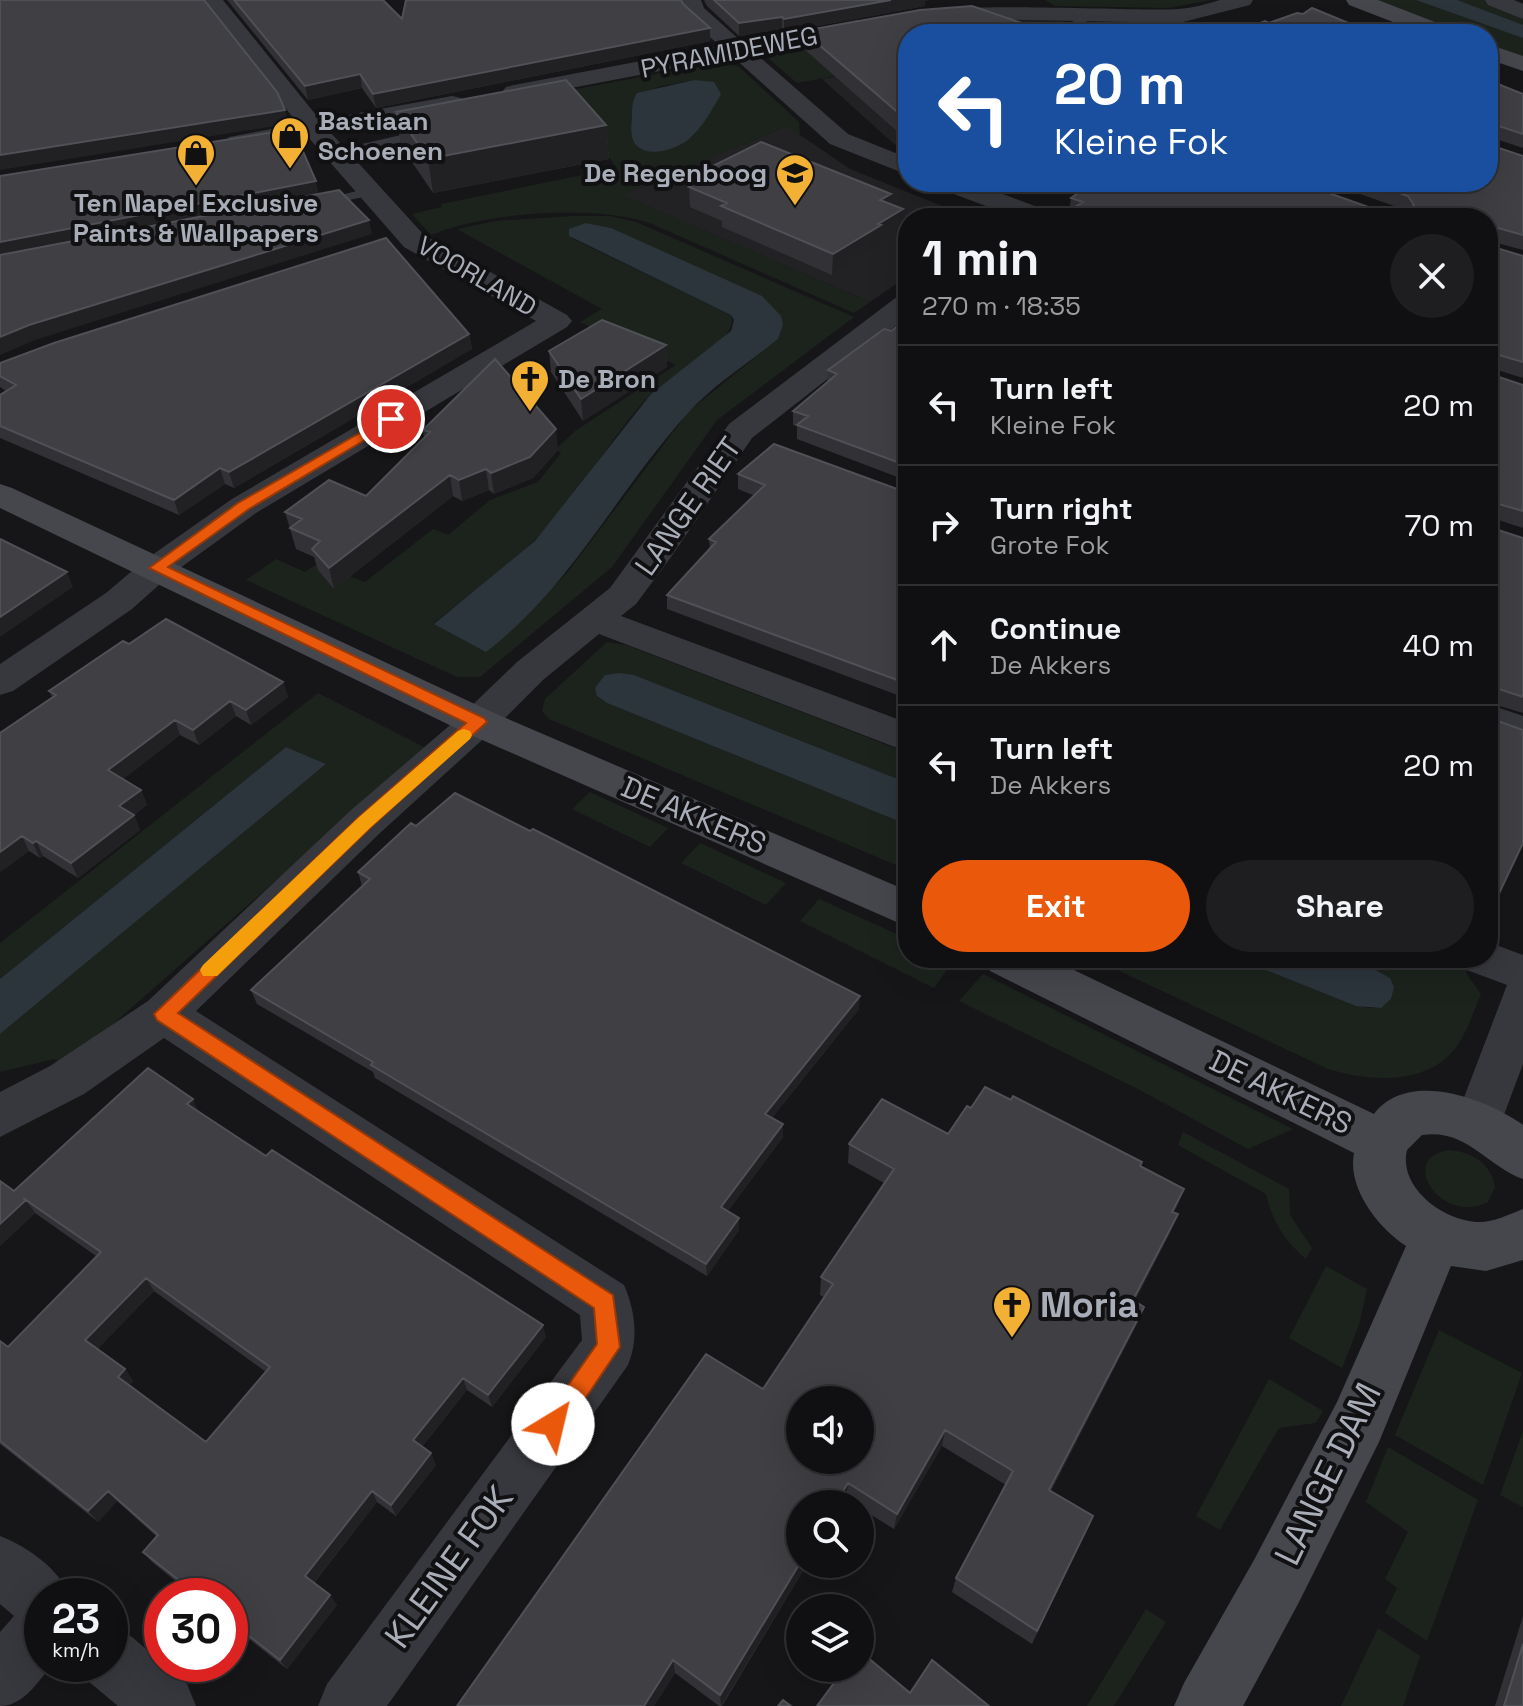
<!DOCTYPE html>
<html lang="en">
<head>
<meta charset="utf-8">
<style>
	:root { --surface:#101012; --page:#1e1e20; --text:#f1f3f6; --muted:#9c9d9f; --line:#303032; --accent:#ea580c }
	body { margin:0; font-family:"Space Grotesk",sans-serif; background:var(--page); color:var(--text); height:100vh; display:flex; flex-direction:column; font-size:30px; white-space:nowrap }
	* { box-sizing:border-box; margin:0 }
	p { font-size:26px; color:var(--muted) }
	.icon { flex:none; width:44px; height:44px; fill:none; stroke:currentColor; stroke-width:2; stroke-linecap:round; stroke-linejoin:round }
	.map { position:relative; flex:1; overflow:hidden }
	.sheet { position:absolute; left:898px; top:208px; width:600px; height:760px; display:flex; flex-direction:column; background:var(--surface); border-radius:32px; box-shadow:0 8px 32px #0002,0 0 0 2px var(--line) }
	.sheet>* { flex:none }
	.banner { position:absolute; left:898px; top:24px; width:600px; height:168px; border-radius:32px; box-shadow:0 8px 32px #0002,0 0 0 2px var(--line); background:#1a4fa0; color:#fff; overflow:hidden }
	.buttons { position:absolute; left:786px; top:1386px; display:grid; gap:16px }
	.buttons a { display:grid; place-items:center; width:88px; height:88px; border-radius:50%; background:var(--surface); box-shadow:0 8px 32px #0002,0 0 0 2px var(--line); font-size:40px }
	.speed { position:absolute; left:24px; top:1578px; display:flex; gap:16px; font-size:40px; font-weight:700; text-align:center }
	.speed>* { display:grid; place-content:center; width:104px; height:104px; border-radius:50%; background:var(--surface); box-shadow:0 8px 32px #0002,0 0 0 2px var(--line); line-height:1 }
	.speed small { font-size:20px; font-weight:400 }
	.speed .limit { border:12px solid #d22; background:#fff; color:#111 }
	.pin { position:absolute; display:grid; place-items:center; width:68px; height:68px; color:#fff; margin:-34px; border:4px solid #fff; border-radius:50%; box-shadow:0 2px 8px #0007 }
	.me { position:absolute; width:88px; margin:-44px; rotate:36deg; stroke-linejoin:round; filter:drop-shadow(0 0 6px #0008) }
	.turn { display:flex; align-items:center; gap:28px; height:168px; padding:0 24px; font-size:36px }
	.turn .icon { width:104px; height:104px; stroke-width:2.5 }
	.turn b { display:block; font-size:56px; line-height:68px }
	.round { display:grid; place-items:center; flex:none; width:84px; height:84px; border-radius:42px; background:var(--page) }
	.headline { display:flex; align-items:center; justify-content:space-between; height:136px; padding:0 24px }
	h1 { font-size:48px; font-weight:600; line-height:60px }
	.primary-button { display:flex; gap:16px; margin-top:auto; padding:16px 24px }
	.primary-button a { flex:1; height:92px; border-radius:48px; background:var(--accent); color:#fff; font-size:32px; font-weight:600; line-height:92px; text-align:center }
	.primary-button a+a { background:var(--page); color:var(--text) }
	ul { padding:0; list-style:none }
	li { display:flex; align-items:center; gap:24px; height:120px; padding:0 24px; border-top:2px solid var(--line) }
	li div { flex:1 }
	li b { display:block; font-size:30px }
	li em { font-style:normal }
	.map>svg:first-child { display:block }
	.built { fill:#222225 }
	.green { fill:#1c231d; fill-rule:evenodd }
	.water { fill:#2c353c }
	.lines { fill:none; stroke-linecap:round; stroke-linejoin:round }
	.lane { fill:#37383d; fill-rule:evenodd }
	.street { fill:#37383d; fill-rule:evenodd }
	.secondary { fill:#45474d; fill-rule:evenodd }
	.wall { fill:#323236; fill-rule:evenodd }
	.shaded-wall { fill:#212124 }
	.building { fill:#3f3f44; stroke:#4f5156; stroke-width:2; fill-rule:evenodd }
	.route { fill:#ea580c; stroke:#983908; stroke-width:2 }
	.slow { fill:#f59e0b }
	.labels { text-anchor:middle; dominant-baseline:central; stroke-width:8; stroke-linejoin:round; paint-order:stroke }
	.far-street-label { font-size:26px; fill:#a8adb8; stroke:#111113 }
	.far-poi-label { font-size:26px; font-weight:bold; fill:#a8adb8; stroke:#111113; text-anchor:start }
	.street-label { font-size:30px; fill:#a8adb8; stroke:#111113 }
	.near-poi-label { font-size:36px; font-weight:bold; fill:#a8adb8; stroke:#111113; text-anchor:start }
	.near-street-label { font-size:36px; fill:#a8adb8; stroke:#111113 }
</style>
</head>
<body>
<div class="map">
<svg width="1523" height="1706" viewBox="0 0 1523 1706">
	<rect width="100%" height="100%" fill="#161618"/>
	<!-- built -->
	<path class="built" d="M908 63 906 149 894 144 822 79Z
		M787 126 850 169 972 218H908V276L870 302 622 195Z"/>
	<!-- green -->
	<path class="green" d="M1045 0H1211L1168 8 1055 6Z
		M1374 0H1487L1523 15V57L1488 44V34H1463Z
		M974 19 1066 21 1055 27 1041 23 1014 34H908V63L797 83 769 59 774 52 887 30Z
		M716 63 738 66 799 122 800 136 787 126 623 195 870 302 854 313 652 224C596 204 485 212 431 235L412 214 442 207 441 204 617 168 560 92ZM694 80 720 94C701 132 685 156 639 148L631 124 634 97 661 86Z
		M574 216H610L636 222 854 317 717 420 612 567 480 677H457L246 580 276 559 305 572 317 564 365 582 433 529 448 535 490 500 538 482 561 453 556 449 575 431 676 365 580 322 602 309 457 229 496 221ZM586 223 611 228 778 339 689 411 567 573 486 651 434 623C467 596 504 571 534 541 578 498 607 441 649 396 666 379 742 340 731 315L571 238Z
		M607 642 626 645 908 753V783L634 675 597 696 607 703 908 825V870L549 719 542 711 545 699Z
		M318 693 426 748 96 1039 61 1062 54 1059 0 1072V1034L326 764 286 747 0 979V943Z
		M590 792 668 828 650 847 572 809Z
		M700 843 786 883 766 905 681 863Z
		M819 899 908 939V958H947L949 967 934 988 800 921Z
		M1092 958H1236L1368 1008H1381L1390 978 1354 958H1440L1468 970 1466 973 1481 994C1473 1012 1467 1035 1453 1051 1423 1086 1367 1081 1328 1069Z
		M983 974 1293 1129 1248 1149 1136 1088 959 1001Z
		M1183 1132 1289 1189 1290 1215 1312 1248 1306 1259C1284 1240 1273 1223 1266 1194L1178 1145Z
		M1449 1150C1472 1152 1491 1163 1495 1187L1488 1202C1442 1226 1396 1158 1449 1150Z
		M1326 1266 1367 1289 1359 1325 1342 1368 1289 1338Z
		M1439 1330 1522 1373 1483 1485 1395 1435Z
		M1269 1379 1323 1411 1316 1423 1279 1428 1220 1530 1196 1516Z
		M1523 1431V1507L1500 1495Z
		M1388 1447 1478 1500 1427 1641 1385 1613 1397 1588 1385 1579 1408 1532 1366 1502Z
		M1146 1609 1166 1622 1114 1706H1087Z
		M1378 1628 1420 1656 1403 1706H1341Z"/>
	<!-- water -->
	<path class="water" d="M1416 0H1457L1523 25V38Z
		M694 80 714 82 721 94C712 110 703 127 689 139 677 149 650 158 637 146 630 140 631 125 632 116 632 108 632 100 637 93Z
		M586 223 611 228 762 296 781 316 783 324 778 339C749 363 713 385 688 413 617 491 571 587 486 652L434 624 535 541 651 394 731 331 734 320 731 315 569 236V229Z
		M619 673 634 675 908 783V825L607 703 597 696 595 688 605 675Z
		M286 747 326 764 0 1034V979Z
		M1236 958H1354L1390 978 1394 987 1391 999 1381 1008 1356 1006Z"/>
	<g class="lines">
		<!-- lane -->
		<path class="lane" d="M1078 12 1088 14 1086 24 1062 34H1046L1076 20Z
			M427 129 434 133 432 136 334 156 327 152Z
			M369 188 376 192 374 195 319 206 312 202Z"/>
		<!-- street -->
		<path class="street" d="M201 0H223L320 120 452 96 461 98 464 103 461 108 331 133 424 235 567 315 572 321 567 327 256 513 169 576 132 609 13 691 0 695V664L106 593 145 560 232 499 536 321 404 247 308 137 238 150 229 147 225 142 229 137 298 124Z
			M679 0H701L704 8 742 42 857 20 865 22 868 27 865 32 755 53 848 134 908 158V175L830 144 733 57 514 99 506 97 502 92 506 87 514 85 720 46 686 16Z
			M1220 0H1253L1250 5 1179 23 979 19 935 22 924 15C939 0 1141 12 1178 9 1193 8 1207 4 1220 0Z
			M1485 0H1514L1523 4V19L1488 5Z
			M934 182H971L1051 212 1055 218H1018L938 188Z
			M908 293V316L752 438 671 557 636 604 621 616 908 723V752L599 634 543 680 492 731 380 833 196 1011 624 1285C635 1310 639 1339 628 1365L387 1706H318L327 1684 582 1340 580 1315 164 1038 84 1094 0 1137V1092L50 1066 148 1001 350 811 464 713 517 662 610 588 729 424 898 296Z
			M1488 704 1523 716V745L1488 732Z
			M1488 942 1523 955V1064L1496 1136 1479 1142 1462 1136 1455 1121 1507 985 1467 970 1461 958H1488Z
			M0 1536C28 1547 58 1568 70 1596H42V1664H53C38 1681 24 1706 0 1706V1632L14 1616 0 1604Z
			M110 1628 132 1637 187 1684 196 1706H118L88 1681 81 1664H110Z"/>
		<!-- secondary -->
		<path class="secondary" d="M1346 0H1378L1453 29 1457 34H1424L1349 5Z
			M1488 44 1523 56V71L1488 59Z
			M0 484 12 488 492 712 908 891V927L464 732 0 508Z
			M983 958H1049L1374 1114C1408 1069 1487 1099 1523 1125V1179C1487 1166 1466 1128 1422 1135L1407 1150C1398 1187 1442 1220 1476 1222 1493 1223 1507 1215 1523 1209V1260L1486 1271 1451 1266 1379 1442 1298 1604 1243 1706H1174L1184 1683 1254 1560 1337 1402 1406 1246C1378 1228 1347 1188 1354 1153L990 971Z"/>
	</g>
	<!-- wall -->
	<path class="wall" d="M227 0H383L402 19 683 4 710 41 376 108 362 88 308 100Z
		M704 0H928L925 1V6L784 32 782 30 739 36 707 6Z
		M803 31 908 34V141L803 48Z
		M1488 80 1523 94V148L1490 137V145L1523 156V250L1490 241V246L1523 256V378L1491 368 1490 374 1523 385V528L1492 518V528L1523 538V713L1493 704 1495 902 1488 916V218L1069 211 1071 198 1400 208 1326 182H1488Z
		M396 112 606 125 609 159 433 193 401 146Z
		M713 166 891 194 890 204 902 230 880 242V246L832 275 722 227V221L690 207 689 187 713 175Z
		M908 325V481L797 439V426L793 425V411L827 383 828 370 891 331Z
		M469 334 472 349 234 488 225 484 179 515 0 438V395L6 391 0 387V363Z
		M666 345 667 367 583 421 551 372 549 351Z
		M423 430 558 450 533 478 494 494 489 490 462 501 453 496 334 589 318 570 314 557 296 549 285 512 366 496 424 438Z
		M738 474 908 493V699L667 609V595L710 549 709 539 755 496 738 489Z
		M129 644 283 682 288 697 251 725 236 716 199 745 180 735 123 779 141 790 147 805 134 815 140 830 78 878 43 856 40 858 29 851 0 872V733L52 697 49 691Z
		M416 826 859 1009 772 1118 783 1137 728 1211 739 1218V1230L707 1276 375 1078 373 1072 257 1004 251 990 362 886 358 872Z
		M971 1108 1142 1162 1141 1166 1184 1189 1174 1213 1170 1233 1135 1301 1144 1307 1137 1324 1051 1491 1093 1516 1032 1644 952 1592 956 1578 1006 1485 942 1446 894 1529 860 1508V1504H854L846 1499 843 1504H800V1564H807L722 1706H719L675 1673 654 1706H457L763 1389 824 1297 820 1295 821 1277 884 1183 848 1163 849 1144 948 1134Z
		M199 1112 546 1337 492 1407 467 1390 422 1447 436 1465 396 1516 377 1502 314 1583 337 1605 287 1669 230 1624V1596H194L152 1562 143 1552 156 1536 117 1501 98 1522 0 1444V1341L8 1347 96 1256 35 1213 0 1246 14 1191ZM154 1291 266 1372 206 1442 129 1385 133 1381 125 1369 97 1349Z
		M1523 1616V1706H1495Z"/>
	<!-- shaded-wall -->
	<path class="shaded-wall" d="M891 0H928L925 1V6L784 32V19Z
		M782 17V30L739 36V23Z
		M710 28V41L376 108 373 94Z
		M360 74 362 88 308 100 305 86Z
		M285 110 288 124 0 170V155Z
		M606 125 609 159 433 193 428 159Z
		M316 181 319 195 0 258V242Z
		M891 194 890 214 880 200Z
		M903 209 902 230 880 242V246L832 275 833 254 878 224Z
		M369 220 372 234 35 340 0 355V337L29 325Z
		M469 334 472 349 234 488 229 472Z
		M666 345 667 367 583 421 581 399Z
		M556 429 558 450 533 478 494 494 491 473Z
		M220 468 225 484 179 515 174 500Z
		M486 469 489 490 462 501 459 480Z
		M450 475 453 496 334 589 329 568Z
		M67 572 73 587 0 637V617Z
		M283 682 288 697 251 725 246 710Z
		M230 701 236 716 199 745 193 730Z
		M175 720 180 735 115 785 108 770Z
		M141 790 147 805 126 821 119 806Z
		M134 815 140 830 78 878 71 863Z
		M22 836 29 851 0 872V852Z
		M36 841 43 856 40 858 33 843Z
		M860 996 859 1009 765 1127V1114Z
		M193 1099 199 1113 187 1104Z
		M783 1124V1137L721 1220V1207Z
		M1184 1189 1177 1207 1165 1230 1172 1212Z
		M26 1200 35 1213 0 1246V1224Z
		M1178 1214 1170 1233 1126 1318 1133 1300Z
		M739 1218V1230L707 1276 706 1264Z
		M146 1278 154 1291 94 1353 85 1340Z
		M1144 1307 1137 1324 1043 1505 1049 1490Z
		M543 1325 546 1337 492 1407 488 1395Z
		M125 1369 133 1381 126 1389 118 1377Z
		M463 1378 467 1390 418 1452 413 1440Z
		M945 1430 942 1446 894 1529 897 1514Z
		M431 1453 436 1465 396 1516 391 1505Z
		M848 1483 846 1499 843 1504H835Z
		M108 1491 117 1501 98 1522 88 1511Z
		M372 1491 377 1502 311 1586 305 1576Z
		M800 1563V1564H807L721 1706 720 1695Z
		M330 1595 337 1605 287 1669 280 1660Z
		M673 1660 675 1673 654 1706H644Z"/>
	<!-- building -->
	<path class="building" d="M0 0H204L277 92 285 110 0 155Z
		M234 0H383L402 19 406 0H681L683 4 710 28 373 94 360 74 305 86Z
		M714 0H891L784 19 782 17 739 23Z
		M972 6 1054 34H908V121L803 31 920 10Z
		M1312 8 1375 34H1232L1265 21 1269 23 1297 13 1303 14Z
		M566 80 606 125 428 159 396 112Z
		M1488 80 1523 94V134L1493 124 1489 127 1490 145 1523 156V235L1491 226 1490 246 1523 256V362L1492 353 1490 374 1523 385V511L1492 502V528L1523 538V697L1493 687 1492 719 1523 730V843L1495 902 1488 899V218H1058L1083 202 1071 198 1094 182H1298L1371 208H1411L1414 205 1408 196 1368 182H1488Z
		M293 129 316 181 0 242V176Z
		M761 142 891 194 880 200 903 209 878 224 881 225 833 254 721 206 727 203 689 187 723 170 713 166Z
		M339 190 369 220 29 325 0 337V255Z
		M386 238 469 334 229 472 220 468 174 500 0 426V395L16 385 0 376V363L54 343Z
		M602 320 666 345 581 399 549 351Z
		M900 324 906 326 908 325V466L797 425 808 416 793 411 837 374 828 370 884 329 891 331Z
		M495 359 556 429 530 457 491 473 486 469 459 480 450 475 329 568 312 549 320 541 290 528 302 519 285 512 329 480 366 496 430 432 423 430Z
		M774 444 908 493V684L667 595 716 542 709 539 765 485 738 474Z
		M0 539 67 572 0 617Z
		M166 619 283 682 246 710 230 701 193 730 175 720 108 770 141 790 119 806 134 815 71 863 36 841 33 843 22 836 0 852V733L56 695 49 691 123 641 129 644Z
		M455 793 530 831 533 829 860 996 765 1114 783 1124 721 1207 739 1218 706 1264 371 1065 373 1062 251 990 370 879 358 872 411 823 416 826Z
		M148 1068 193 1099 187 1104 237 1137 266 1156 272 1150 543 1325 488 1395 463 1378 413 1440 431 1453 391 1505 372 1491 305 1576 330 1595 280 1660 230 1621V1596H199L143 1552 158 1535 108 1491 88 1511 0 1441V1341L8 1347 101 1252 23 1198 26 1200 0 1224V1181L14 1191ZM146 1278 270 1367 206 1442 118 1377 125 1369 85 1340Z
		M985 1087 1011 1100 1013 1096 1142 1162 1140 1166 1184 1189 1172 1212 1178 1214 1133 1300 1144 1307 1049 1490 1093 1516 1037 1631 956 1578 1013 1471 945 1430 897 1514 848 1483 835 1504H800V1563L720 1695 673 1660 644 1706H457L706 1354 763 1389 833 1284 821 1277 894 1169 849 1144 882 1099 948 1134 967 1106 971 1108ZM800 1400H860V1460H800Z
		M1523 1644V1706H1504Z
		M860 1651 910 1693 932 1660 989 1706H817L845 1668H860Z
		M783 1700 791 1706H778Z"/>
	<!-- route -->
	<path class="route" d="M391 415 395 416V422L249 509 168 567 484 718 487 722 371 827 178 1013 613 1295 620 1347 562 1433 553 1436 544 1433 541 1424 597 1344 594 1308 157 1020 154 1014 358 818 466 723 149 568 238 503Z"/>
	<!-- slow -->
	<path class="slow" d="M464 729 470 731 472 735 470 739 371 827 217 976H203L200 970 203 965 358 818 458 731Z"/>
	<!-- icons -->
	<defs>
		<g id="shop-pin" transform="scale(2)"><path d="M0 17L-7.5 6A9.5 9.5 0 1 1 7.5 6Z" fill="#f2b134" stroke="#111113"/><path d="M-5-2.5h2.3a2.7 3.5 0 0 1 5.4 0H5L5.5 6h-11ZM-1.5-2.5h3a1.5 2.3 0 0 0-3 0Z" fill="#111"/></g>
		<g id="school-pin" transform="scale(2)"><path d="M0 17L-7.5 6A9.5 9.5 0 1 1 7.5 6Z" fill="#f2b134" stroke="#111113"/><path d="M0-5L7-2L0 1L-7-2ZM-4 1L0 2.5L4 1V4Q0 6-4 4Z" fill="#111"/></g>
		<g id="church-pin" transform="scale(2)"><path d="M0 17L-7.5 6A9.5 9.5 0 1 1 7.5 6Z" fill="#f2b134" stroke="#111113"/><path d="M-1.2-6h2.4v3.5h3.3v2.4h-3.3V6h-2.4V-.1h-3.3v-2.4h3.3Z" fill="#111"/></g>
	</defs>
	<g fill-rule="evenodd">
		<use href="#shop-pin" x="290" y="136"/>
		<use href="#shop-pin" x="196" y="153"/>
		<use href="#school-pin" x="795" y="173"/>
		<use href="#church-pin" x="530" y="379"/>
		<use href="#church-pin" x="1012" y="1305"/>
	</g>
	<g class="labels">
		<!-- far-street labels -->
		<g class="far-street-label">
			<text transform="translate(729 52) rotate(-11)">PYRAMIDEWEG</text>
			<text transform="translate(477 276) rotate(30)">VOORLAND</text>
		</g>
		<!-- far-poi labels -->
		<g class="far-poi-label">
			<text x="318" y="121">Bastiaan<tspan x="318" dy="30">Schoenen</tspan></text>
			<text x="767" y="173" text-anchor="end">De Regenboog</text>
			<text x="196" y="203" text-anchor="middle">Ten Napel Exclusive<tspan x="196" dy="30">Paints &amp; Wallpapers</tspan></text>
			<text x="558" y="379">De Bron</text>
		</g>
		<!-- street labels -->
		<g class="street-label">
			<text transform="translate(688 506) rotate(-55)">LANGE RIET</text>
			<text transform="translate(694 815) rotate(23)">DE AKKERS</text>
			<text transform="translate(1281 1092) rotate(26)">DE AKKERS</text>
		</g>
		<!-- near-poi labels -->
		<g class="near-poi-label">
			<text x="1040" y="1305">Moria</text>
		</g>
		<!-- near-street labels -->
		<g class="near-street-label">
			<text transform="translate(1328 1474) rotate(-64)">LANGE DAM</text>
			<text transform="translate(449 1567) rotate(-54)">KLEINE FOK</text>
		</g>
	</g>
</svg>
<div class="buttons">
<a><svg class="icon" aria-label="sound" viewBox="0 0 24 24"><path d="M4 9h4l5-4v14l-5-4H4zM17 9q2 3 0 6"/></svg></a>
<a><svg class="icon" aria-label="search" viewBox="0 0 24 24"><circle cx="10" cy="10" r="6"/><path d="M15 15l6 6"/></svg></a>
<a><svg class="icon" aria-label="layers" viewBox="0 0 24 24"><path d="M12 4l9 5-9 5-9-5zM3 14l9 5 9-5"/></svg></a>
</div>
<div class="speed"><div>23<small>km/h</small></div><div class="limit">30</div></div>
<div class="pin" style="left:391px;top:419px;background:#d93025"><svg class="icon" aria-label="arrive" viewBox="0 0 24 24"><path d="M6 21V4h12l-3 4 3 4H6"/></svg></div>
<svg class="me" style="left:553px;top:1424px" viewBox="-20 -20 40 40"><circle r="19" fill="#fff"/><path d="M0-13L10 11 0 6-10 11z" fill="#ea580c"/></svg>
<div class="banner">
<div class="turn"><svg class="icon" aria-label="left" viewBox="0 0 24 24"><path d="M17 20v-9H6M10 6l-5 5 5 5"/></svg><div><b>20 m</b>Kleine Fok</div></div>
</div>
<section class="sheet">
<div class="headline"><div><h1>1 min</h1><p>270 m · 18:35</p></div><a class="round"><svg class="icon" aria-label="close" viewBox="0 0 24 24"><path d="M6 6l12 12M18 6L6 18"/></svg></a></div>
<ul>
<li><svg class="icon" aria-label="left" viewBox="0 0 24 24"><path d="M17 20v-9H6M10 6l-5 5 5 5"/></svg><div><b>Turn left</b><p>Kleine Fok</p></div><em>20 m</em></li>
<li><svg class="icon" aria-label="right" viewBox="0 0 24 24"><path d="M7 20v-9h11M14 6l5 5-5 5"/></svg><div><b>Turn right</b><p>Grote Fok</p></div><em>70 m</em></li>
<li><svg class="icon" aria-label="ahead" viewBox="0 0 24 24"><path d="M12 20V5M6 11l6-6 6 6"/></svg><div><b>Continue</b><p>De Akkers</p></div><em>40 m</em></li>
<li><svg class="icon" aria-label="left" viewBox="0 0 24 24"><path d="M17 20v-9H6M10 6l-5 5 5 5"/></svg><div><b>Turn left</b><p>De Akkers</p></div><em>20 m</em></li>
</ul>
<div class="primary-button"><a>Exit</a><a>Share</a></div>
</section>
</div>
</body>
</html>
